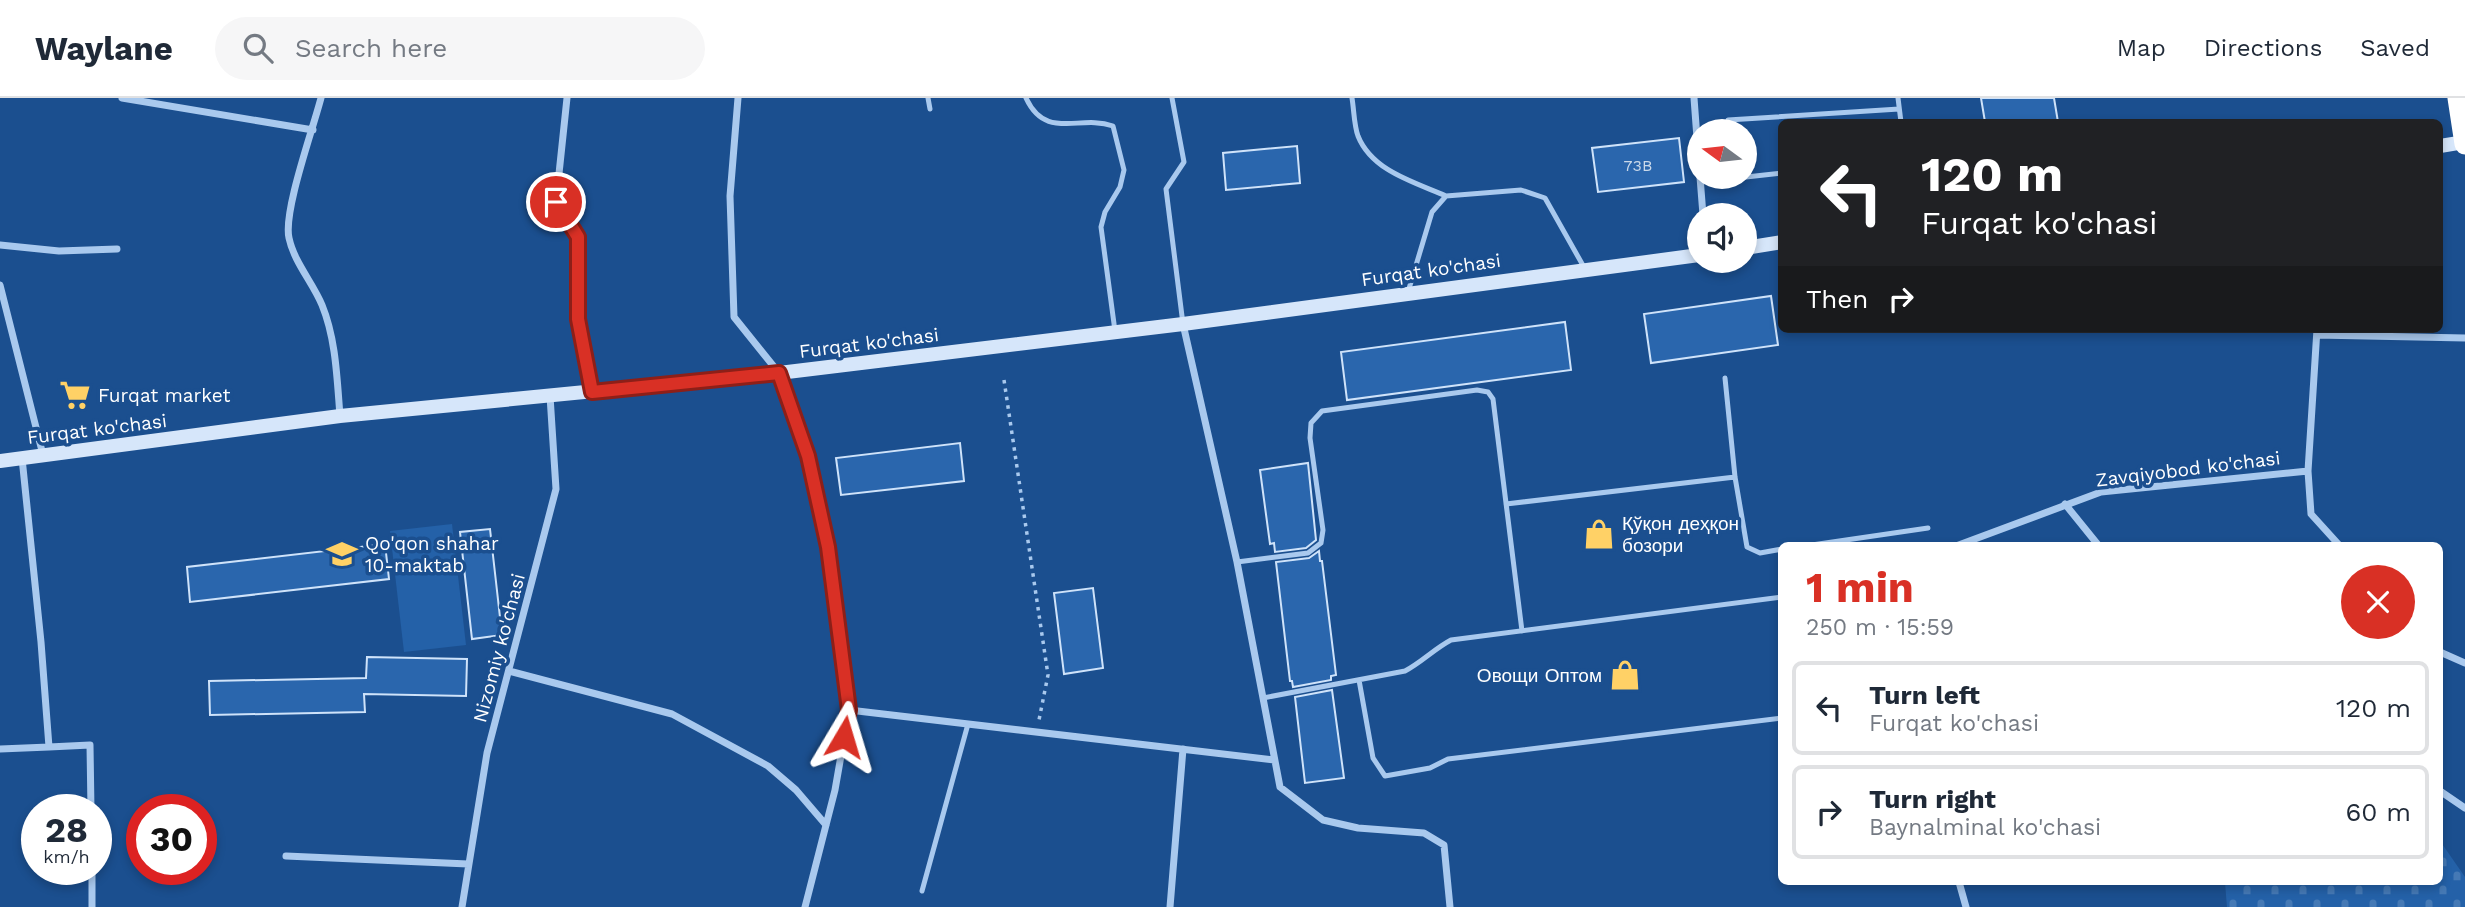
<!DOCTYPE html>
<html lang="en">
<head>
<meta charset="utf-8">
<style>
	:root { --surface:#fff; --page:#f6f6f7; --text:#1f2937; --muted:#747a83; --line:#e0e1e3; --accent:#d93025 }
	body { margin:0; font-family:"Work Sans",sans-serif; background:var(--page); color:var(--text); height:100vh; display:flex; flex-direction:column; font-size:26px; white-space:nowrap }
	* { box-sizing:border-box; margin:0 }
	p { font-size:23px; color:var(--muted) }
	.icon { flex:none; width:38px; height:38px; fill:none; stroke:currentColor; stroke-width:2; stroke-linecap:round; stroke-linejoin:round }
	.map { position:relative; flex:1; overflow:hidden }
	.panel { position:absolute; left:1778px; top:444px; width:665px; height:343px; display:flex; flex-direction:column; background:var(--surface); border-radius:10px; box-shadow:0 4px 10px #0003 }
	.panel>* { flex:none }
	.top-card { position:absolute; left:1778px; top:21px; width:665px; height:214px; border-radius:10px; box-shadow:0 4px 10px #0003; background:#202124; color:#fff; overflow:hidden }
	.needle { width:46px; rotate:285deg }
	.tools { position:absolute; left:1687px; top:21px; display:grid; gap:14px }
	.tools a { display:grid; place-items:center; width:70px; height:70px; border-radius:50%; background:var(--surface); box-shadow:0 4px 10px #0003; font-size:35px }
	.speed { position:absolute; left:21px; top:696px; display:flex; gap:14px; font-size:35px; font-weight:700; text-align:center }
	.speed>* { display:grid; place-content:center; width:91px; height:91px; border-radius:50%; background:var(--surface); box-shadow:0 4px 10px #0003; line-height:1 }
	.speed small { font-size:18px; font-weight:400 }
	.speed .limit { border:10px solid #d22; background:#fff; color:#111 }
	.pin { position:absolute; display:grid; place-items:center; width:60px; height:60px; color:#fff; margin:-30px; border:4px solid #fff; border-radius:50%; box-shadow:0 2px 7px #0007 }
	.me { position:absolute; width:77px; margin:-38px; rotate:7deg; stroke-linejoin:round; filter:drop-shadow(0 0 5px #0008) }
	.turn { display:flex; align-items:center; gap:24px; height:147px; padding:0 28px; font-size:32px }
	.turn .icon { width:91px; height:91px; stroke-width:2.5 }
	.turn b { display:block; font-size:49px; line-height:60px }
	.then { display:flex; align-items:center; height:66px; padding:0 28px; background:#0003; gap:14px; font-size:26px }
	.round { display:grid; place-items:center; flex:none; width:74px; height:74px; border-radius:37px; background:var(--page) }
	.overview { display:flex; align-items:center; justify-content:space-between; height:119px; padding:0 28px }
	h1 { font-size:42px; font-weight:700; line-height:52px; color:var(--accent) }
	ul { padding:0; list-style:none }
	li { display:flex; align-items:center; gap:21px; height:94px; margin:0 14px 10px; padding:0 14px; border:4px solid var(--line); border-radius:10px }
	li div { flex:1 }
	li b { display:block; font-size:26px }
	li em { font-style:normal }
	header { display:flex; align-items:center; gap:42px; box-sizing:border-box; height:98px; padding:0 35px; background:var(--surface); border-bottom:2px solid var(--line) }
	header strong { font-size:33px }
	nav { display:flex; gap:38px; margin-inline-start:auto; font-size:24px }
	.search { width:490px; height:63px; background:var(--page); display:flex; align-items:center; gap:18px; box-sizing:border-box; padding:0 24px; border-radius:38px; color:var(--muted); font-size:26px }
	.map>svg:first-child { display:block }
	.cemetery { fill:url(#cemetery-stones) }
	.pitch { fill:#2461a8 }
	.building { fill:#2a66ad; stroke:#cfe3fa; stroke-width:2 }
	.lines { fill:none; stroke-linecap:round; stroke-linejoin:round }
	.path { stroke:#a9c9ee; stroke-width:3.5; stroke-dasharray:3.5 5; stroke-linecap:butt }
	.lane { stroke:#a9c9ee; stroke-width:5 }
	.street { stroke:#a9c9ee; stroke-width:7 }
	.secondary { stroke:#d6e6fa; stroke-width:14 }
	.highway { stroke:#fff; stroke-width:21 }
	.route-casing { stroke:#8d1f18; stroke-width:18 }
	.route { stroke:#d93025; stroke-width:12 }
	.labels { text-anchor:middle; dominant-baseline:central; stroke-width:7; stroke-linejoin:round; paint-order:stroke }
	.number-label { font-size:16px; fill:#cad9ea }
	.street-label { font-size:19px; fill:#fff; stroke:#1b4f8f }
	.poi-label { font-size:19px; fill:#fff; stroke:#1b4f8f; text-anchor:start }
</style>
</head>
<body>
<header>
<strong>Waylane</strong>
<div class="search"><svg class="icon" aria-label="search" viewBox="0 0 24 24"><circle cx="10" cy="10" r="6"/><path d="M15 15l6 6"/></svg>Search here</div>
<nav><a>Map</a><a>Directions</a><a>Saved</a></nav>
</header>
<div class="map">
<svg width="2465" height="809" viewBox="0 0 2465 809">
	<defs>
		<pattern id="cemetery-stones" width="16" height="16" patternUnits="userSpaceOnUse" patternTransform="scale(1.75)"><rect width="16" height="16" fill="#2461a8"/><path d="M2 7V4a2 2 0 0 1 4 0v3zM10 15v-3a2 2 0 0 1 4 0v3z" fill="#4579b5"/></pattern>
	</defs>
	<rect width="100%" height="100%" fill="#1b4f8f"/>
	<!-- cemetery -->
	<path class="cemetery" d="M2440 743 2465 779V809H2227L2225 784H2440Z"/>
	<!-- pitch -->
	<path class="pitch" d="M452 426 466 547 404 554 390 433Z"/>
	<!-- building -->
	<path class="building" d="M1981 0H2054L2058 24H1985Z
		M1679 40 1684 84 1598 94 1592 50Z
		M1297 48 1300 85 1226 92 1223 55Z
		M1771 198 1778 247 1651 265 1644 216Z
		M1565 224 1571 272 1347 302 1341 254Z
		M960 345 964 383 841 397 836 360Z
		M1308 365 1316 442 1306 450 1275 454 1274 445 1270 446 1260 372Z
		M490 431 502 537 472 541 460 434Z
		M385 446 389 481 190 504 187 469Z
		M1319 453 1320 463H1322L1336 577 1331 578V582L1293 589 1292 583H1290L1276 464 1309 460Z
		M1093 490 1103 570 1064 576 1054 495Z
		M367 559 467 561 466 598 364 596 365 614 210 617 209 583 366 580Z
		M1332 592 1344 680 1305 685 1295 599Z"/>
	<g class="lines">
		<!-- path -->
		<path class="path" d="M1004 282 1048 577 1039 622"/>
		<!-- lane -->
		<path class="lane" d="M928 0 930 11
			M1026 0C1046 43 1079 16 1113 28L1124 72 1120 89 1105 114 1101 129 1115 233
			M1172 0 1184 64 1166 91 1183 226
			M1352 0C1354 12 1354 27 1358 38 1372 73 1414 84 1446 98
			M1898 0 1901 24
			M1728 22 1899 11
			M1701 84 1782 75
			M1408 194 1432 114 1446 98 1521 92 1545 100 1585 171
			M1725 280 1735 379 1747 449 1760 455 1782 451
			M1506 406 1735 379
			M1805 448 1928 430
			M1237 464 1308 455 1321 445 1323 432 1310 340 1311 325 1322 313 1477 292 1488 294 1493 301 1522 533
			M1359 582 1373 660 1385 678 1430 670 1448 661 1782 620
			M1263 600 1405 573C1422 564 1434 551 1451 542L1782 499
			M922 793 968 626"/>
		<!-- street -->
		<path class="street" d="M122 0 313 32
			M321 0C313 31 283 114 289 140 294 164 313 185 322 207 336 241 337 281 340 318
			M567 0 556 104 578 139V221L592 294
			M738 0 730 98 734 219 779 275 808 357 829 449 849 612 835 692 805 809
			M1694 0 1699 67
			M1700 79 1703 117
			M0 147 59 153 117 151
			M0 187 43 357
			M1183 226 1237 464 1280 689 1323 722 1358 730 1424 735 1444 747 1450 809
			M2317 231 2308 373 2311 416 2340 448
			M2317 237 2465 240
			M22 360 41 544 49 649 90 647 91 712
			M2065 406 2099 448
			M1956 448 2101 394 2308 373
			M2440 554 2465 565
			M509 573 672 616 768 668 796 692 826 727
			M849 612 1274 662
			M0 651 49 649
			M2440 693 2465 710
			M286 758 468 766
			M92 772V809
			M1959 784 1966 809
			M462 809 487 655 556 391 550 298
			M1170 809 1183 651"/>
		<!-- secondary -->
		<path class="secondary" d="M2440 48 2465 44
			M1745 150 1782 144
			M0 363 340 318 779 275 1183 226 1699 157"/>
		<!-- highway -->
		<path class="highway" d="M2458 0 2465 46"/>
	</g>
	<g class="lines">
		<!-- route casing -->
		<g class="route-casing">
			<path id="route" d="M556 104 578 139V221L592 294 779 275 808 358 828 449 849 612 844 639"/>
		</g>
		<!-- route -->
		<use href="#route" class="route"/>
	</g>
	<!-- icons -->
	<defs>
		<g id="supermarket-bare" transform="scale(2.415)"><path d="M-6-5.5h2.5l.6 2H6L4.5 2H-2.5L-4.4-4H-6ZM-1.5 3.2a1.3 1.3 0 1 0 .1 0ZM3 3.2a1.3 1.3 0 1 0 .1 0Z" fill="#ffd166" stroke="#1b4f8f" stroke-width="2.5" paint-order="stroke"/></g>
		<g id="shop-bare" transform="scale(2.415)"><path d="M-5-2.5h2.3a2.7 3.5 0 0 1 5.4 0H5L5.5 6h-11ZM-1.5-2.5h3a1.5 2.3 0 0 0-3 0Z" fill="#ffd166" stroke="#1b4f8f" stroke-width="2.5" paint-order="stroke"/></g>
		<g id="school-bare" transform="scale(2.415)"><path d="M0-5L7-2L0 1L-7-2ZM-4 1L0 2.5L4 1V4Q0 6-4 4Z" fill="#ffd166" stroke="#1b4f8f" stroke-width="2.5" paint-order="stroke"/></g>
	</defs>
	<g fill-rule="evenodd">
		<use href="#supermarket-bare" x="75" y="297"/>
		<use href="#shop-bare" x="1599" y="436"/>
		<use href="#school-bare" x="342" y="456"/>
		<use href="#shop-bare" x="1625" y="577"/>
	</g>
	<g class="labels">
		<!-- number labels -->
		<g class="number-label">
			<text x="1638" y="67">73B</text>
		</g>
		<!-- street labels -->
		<g class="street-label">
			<text transform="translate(1431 172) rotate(-8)">Furqat ko'chasi</text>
			<text transform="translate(869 245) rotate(-7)">Furqat ko'chasi</text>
			<text transform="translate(97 331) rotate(-7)">Furqat ko'chasi</text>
			<text transform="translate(2188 371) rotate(-7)">Zavqiyobod ko'chasi</text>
			<text transform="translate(499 550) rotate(-75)">Nizomiy ko'chasi</text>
		</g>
		<!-- poi labels -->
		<g class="poi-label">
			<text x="98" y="297">Furqat market</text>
			<text x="1622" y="425">Қўқон деҳқон<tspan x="1622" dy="22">бозори</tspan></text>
			<text x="365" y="445">Qo'qon shahar<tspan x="365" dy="22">10-maktab</tspan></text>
			<text x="1602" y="577" text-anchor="end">Овощи Оптом</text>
		</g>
	</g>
</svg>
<div class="tools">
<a><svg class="needle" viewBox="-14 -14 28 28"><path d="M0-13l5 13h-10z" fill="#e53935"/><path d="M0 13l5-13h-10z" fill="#747a83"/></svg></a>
<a><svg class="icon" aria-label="sound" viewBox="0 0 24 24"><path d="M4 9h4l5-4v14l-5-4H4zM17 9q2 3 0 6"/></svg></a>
</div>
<div class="speed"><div>28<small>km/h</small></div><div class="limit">30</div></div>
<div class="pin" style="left:556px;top:104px;background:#d93025"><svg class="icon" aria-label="arrive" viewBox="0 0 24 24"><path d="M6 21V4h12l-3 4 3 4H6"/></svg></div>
<svg class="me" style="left:844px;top:639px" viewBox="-20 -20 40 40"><path d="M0-17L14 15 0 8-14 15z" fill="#d93025" stroke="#fff" stroke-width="4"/></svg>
<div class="top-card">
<div class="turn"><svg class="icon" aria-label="left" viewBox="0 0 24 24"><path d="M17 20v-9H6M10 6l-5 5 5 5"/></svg><div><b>120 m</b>Furqat ko'chasi</div></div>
<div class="then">Then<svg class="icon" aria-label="right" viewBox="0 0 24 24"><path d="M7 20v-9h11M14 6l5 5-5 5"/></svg></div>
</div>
<section class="panel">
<div class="overview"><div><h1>1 min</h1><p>250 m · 15:59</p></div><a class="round" style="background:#d93025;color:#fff"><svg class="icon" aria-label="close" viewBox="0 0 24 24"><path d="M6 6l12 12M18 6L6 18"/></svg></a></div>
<ul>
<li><svg class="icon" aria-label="left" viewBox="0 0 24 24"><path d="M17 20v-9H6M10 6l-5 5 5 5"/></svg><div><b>Turn left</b><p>Furqat ko'chasi</p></div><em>120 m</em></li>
<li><svg class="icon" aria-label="right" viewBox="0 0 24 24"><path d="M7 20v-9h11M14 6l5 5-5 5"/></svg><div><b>Turn right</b><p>Baynalminal ko'chasi</p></div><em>60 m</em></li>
</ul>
</section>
</div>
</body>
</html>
